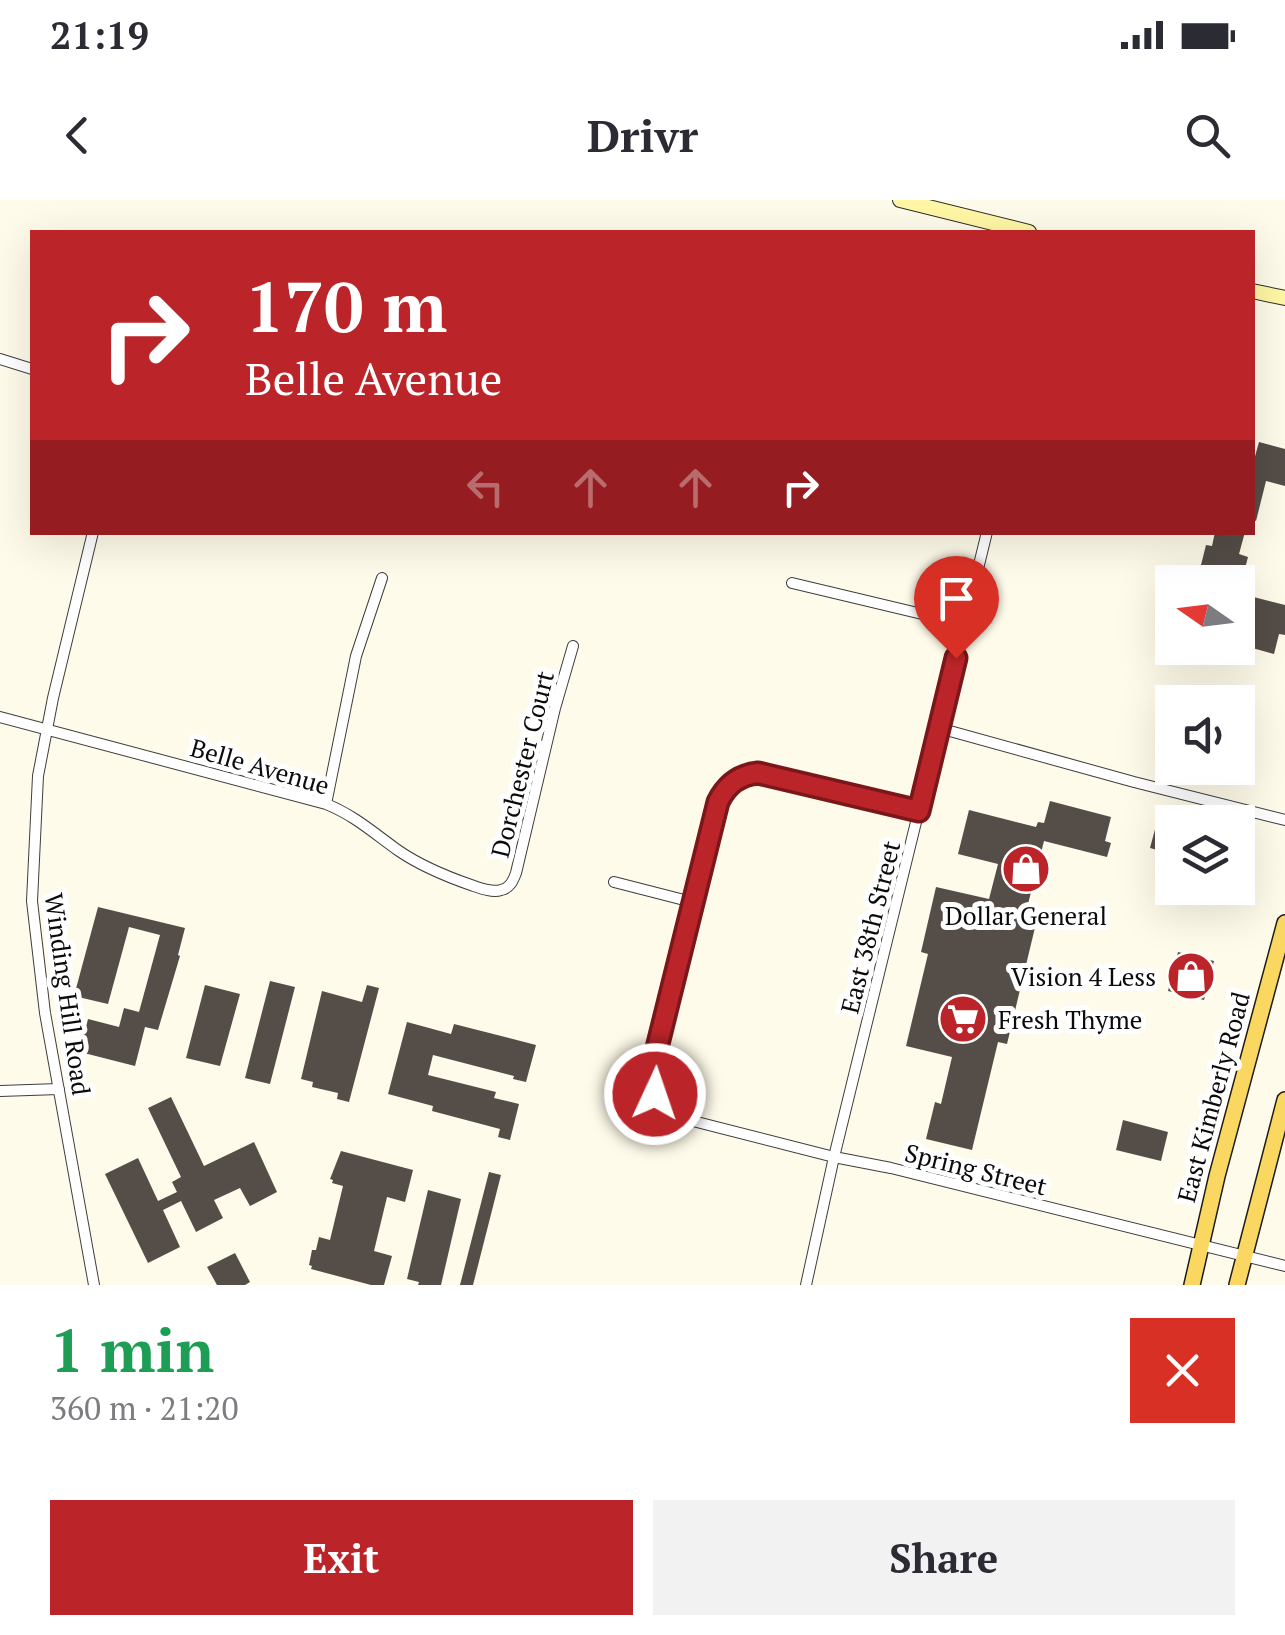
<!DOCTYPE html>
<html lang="en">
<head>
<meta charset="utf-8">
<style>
	:root { --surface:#fff; --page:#f2f2f3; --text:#2b2b33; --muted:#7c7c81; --accent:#bb2428 }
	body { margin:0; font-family:"PT Serif",serif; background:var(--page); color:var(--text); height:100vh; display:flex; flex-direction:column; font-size:38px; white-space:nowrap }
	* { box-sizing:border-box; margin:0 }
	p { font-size:32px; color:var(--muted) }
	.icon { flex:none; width:55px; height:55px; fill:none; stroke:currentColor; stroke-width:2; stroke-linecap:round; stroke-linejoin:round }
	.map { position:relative; height:1085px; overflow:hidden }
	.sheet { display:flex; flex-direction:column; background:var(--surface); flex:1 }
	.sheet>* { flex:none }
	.hud { position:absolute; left:30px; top:30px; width:1225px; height:305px; border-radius:0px; box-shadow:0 10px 40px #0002; background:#bb2428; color:#fff; overflow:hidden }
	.needle { width:65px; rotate:284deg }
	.tools { position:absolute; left:1155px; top:365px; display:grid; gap:20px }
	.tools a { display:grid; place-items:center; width:100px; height:100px; border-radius:0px; background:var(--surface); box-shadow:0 10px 40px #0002; font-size:50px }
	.pin { position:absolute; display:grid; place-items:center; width:85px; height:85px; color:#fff; margin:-102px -42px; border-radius:50% 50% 50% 0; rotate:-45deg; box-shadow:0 0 10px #0007 }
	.pin .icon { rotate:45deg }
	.me { position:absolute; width:110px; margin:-55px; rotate:3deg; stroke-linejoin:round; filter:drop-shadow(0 0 8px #0008) }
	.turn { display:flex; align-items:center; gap:35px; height:210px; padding:0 50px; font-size:45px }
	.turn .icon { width:130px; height:130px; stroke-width:2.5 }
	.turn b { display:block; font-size:70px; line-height:85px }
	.lanes { display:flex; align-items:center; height:95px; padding:0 50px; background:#0003; justify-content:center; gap:50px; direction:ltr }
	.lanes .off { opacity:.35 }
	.round { display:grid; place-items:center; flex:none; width:105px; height:105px; border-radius:0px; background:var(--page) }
	.head { display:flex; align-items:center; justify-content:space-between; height:170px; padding:0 50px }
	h1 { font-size:60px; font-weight:700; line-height:75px; color:#1e9e55 }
	.primary-button { display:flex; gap:20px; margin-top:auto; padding:20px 50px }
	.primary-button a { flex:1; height:115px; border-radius:0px; background:var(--accent); color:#fff; font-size:40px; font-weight:700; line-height:115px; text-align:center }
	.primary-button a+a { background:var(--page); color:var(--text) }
	.status { display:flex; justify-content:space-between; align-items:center; height:70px; padding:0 50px; background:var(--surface); direction:ltr }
	.status svg { height:28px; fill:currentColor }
	header { display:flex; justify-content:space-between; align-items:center; height:130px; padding:0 50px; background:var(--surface); font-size:45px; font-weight:700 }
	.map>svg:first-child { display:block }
	.building { fill:#544d48 }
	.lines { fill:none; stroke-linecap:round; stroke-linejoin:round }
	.street-casing { stroke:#3e3e3e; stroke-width:12 }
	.secondary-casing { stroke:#2d2d2d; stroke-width:16 }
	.primary-casing { stroke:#1c1c1c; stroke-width:18 }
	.street { stroke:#fff; stroke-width:10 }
	.secondary { stroke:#fff7a5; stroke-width:14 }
	.primary { stroke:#f9d760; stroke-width:15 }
	.route-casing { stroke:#7a171a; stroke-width:25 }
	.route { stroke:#bb2428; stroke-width:18 }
	.labels { text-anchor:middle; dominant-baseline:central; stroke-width:10; stroke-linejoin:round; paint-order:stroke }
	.street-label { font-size:25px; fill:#0b0b0b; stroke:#fff }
	.poi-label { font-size:25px; fill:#0b0b0b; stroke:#fff }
</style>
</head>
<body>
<div class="status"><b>21:19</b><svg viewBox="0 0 49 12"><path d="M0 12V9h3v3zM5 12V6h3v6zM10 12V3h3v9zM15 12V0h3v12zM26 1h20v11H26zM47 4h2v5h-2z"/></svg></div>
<header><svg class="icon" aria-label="back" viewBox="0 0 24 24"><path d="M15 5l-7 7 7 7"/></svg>Drivr<svg class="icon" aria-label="search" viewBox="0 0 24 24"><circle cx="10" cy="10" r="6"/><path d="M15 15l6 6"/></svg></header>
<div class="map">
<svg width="1285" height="1085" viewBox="0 0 1285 1085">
	<rect width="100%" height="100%" fill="#fffbea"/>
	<!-- building -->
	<path class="building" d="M1259 242 1285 249V286L1266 281 1256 321 1252 320V267Z
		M1215 332H1245L1239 354 1248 357 1242 380 1200 369 1206 345 1212 346Z
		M1238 393 1285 405V435L1279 434 1274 454 1238 444Z
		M1050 601 1111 617 1105 641 1111 643 1107 657 1044 641 1027 708 1039 711 1007 844 998 842 972 950 926 939 935 902 941 904 952 857 906 846 928 754 921 752 936 687 989 699 998 664 958 654 969 610 1036 627 1038 622 1044 623Z
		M1157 622 1172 626V654L1150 648Z
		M98 707 185 728 178 755 180 756 158 830 145 827 135 866 80 852 83 840 79 839 81 830 85 831 88 819 119 827 124 808 139 812 160 735 129 727 108 804 74 796Z
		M1178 752 1214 761 1204 800 1168 791Z
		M270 781 295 787 270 884 245 878Z
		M205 785 240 794 220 866 186 858Z
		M367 785 379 788 349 902 337 899 338 893 312 887 313 882 301 879 322 791 362 802Z
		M407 822 451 834 454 824 536 845 526 882 513 879 514 876 433 855 428 875 496 892 494 898 519 904 510 940 498 937 500 929 432 911 433 906 388 894Z
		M171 897 204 966 254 942 277 992 250 1006 240 988 214 1000 223 1018 196 1032 181 1001 163 1010 180 1047 148 1063 105 974 138 958 158 1001 177 992 172 982 181 977 148 908Z
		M1123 920 1168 932 1161 961 1116 950Z
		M341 951 413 970 405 1002 387 997 374 1051 392 1056 384 1085H371L311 1069 312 1066 309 1065 312 1050H316L319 1037 330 1040 343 986 332 983 333 980 330 979Z
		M489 972 501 975 473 1085H460Z
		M428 990 461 999 441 1085H418L419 1082 407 1079Z
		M235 1053 250 1082 245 1085H217L207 1067Z"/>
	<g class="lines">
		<!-- street casing -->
		<g class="street-casing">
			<path id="street" d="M0 159 32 169
				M93 332 53 498 38 576 32 701 45 813 94 1085
				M792 383 964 424
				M0 517 326 604C354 615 375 634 399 651 421 666 445 676 471 685 480 688 492 693 501 690 510 688 513 681 516 673L555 508 573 446
				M939 528 1134 582 1285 620
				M326 604 356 456 382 378
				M919 611 758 573C739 575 727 584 718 601L654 860C648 891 660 910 689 920L834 957 891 968 1285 1066
				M614 682 692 702
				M0 891 59 889
				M806 1085 834 957 987 332"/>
		</g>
		<!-- secondary casing -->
		<g class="secondary-casing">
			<path id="secondary" d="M900 0 1029 32
				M1252 91 1285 98"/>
		</g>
		<!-- primary casing -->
		<g class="primary-casing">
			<path id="primary" d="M1192 1085 1217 976 1285 723
				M1237 1085 1285 900"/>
		</g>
		<!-- street -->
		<use href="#street" class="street"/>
		<!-- secondary -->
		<use href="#secondary" class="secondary"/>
		<!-- primary -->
		<use href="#primary" class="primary"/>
	</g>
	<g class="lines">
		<!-- route casing -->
		<g class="route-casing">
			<path id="route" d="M655 894 651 872 654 860 718 602C727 584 739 575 758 573L919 611 956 458"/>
		</g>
		<!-- route -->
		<use href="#route" class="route"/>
	</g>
	<!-- icons -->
	<defs>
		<g id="shop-disc" transform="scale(2.5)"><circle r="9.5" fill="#bb2428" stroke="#fff"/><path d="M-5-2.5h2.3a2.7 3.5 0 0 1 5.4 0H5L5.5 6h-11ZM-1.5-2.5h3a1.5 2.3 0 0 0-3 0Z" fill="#fff"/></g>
		<g id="supermarket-disc" transform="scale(2.5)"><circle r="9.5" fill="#bb2428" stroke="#fff"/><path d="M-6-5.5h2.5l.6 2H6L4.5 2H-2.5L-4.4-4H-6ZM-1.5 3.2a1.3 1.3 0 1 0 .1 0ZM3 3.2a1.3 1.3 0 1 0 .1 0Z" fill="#fff"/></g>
	</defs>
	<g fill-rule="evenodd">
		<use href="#shop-disc" x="1026" y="669"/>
		<use href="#shop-disc" x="1191" y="776"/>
		<use href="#supermarket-disc" x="963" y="819"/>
	</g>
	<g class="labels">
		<!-- street labels -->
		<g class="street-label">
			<text transform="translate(522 564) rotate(-76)">Dorchester Court</text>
			<text transform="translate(260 566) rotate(16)">Belle Avenue</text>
			<text transform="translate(870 727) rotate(-76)">East 38th Street</text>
			<text transform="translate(68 794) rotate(82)">Winding Hill Road</text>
			<text transform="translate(1213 897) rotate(-75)">East Kimberly Road</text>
			<text transform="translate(976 969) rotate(14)">Spring Street</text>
		</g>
		<!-- poi labels -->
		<g class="poi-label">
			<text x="1026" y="715">Dollar General</text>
			<text x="1156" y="776" text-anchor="end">Vision 4 Less</text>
			<text x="998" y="819" text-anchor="start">Fresh Thyme</text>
		</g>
	</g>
</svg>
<div class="tools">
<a><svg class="needle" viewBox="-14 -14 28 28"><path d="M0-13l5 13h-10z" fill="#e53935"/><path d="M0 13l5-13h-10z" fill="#7c7c81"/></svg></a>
<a><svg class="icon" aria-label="sound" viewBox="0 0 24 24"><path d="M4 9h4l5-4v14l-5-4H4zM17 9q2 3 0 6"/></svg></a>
<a><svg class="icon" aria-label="layers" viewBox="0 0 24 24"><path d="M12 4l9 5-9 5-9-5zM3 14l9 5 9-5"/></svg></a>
</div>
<div class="pin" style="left:956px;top:458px;background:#d93025"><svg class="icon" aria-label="arrive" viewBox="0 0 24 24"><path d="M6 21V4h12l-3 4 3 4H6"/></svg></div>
<svg class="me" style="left:655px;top:894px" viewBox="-20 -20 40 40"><circle r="17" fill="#bb2428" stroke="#fff" stroke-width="3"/><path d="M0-11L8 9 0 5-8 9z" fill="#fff"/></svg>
<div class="hud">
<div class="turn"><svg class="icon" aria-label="right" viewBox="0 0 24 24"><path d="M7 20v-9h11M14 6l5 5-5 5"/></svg><div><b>170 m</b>Belle Avenue</div></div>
<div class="lanes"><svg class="icon off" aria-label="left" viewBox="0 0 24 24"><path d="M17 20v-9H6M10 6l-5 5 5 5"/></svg><svg class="icon off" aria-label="ahead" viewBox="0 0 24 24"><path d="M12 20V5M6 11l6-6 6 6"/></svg><svg class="icon off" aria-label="ahead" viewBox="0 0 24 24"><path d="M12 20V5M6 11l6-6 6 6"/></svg><svg class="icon" aria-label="right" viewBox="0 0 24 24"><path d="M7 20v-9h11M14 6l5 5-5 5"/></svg></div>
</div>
</div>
<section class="sheet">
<div class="head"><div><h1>1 min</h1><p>360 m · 21:20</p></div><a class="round" style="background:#d93025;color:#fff"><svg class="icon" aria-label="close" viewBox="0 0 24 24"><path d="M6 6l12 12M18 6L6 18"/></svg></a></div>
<div class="primary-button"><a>Exit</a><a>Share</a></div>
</section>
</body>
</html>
